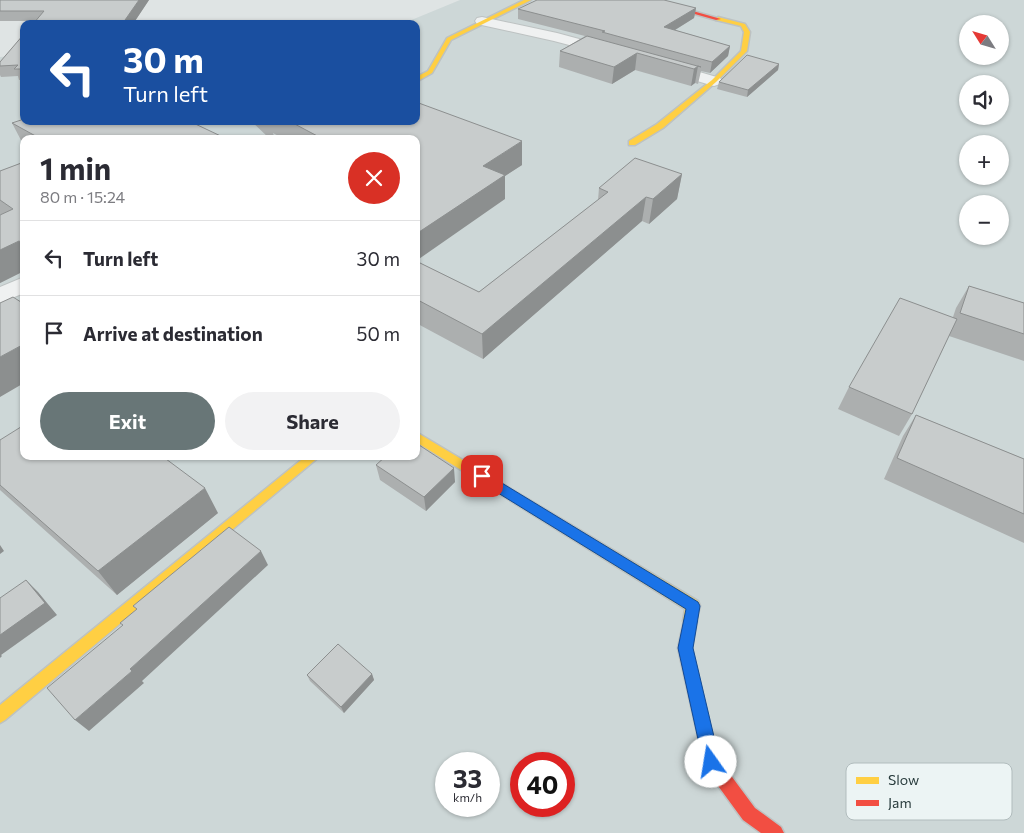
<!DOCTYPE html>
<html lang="en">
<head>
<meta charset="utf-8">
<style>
	:root { --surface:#fff; --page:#f2f2f3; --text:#2b2b33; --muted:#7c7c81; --line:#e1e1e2; --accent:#687677 }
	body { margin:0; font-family:Commissioner,sans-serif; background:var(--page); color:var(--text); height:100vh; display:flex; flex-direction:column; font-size:19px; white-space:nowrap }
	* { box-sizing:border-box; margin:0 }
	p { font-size:16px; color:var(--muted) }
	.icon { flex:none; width:28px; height:28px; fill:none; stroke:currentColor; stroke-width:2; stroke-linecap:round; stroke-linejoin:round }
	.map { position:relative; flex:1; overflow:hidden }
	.drawer { position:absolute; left:20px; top:135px; width:400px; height:325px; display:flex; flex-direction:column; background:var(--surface); border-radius:10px; box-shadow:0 1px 4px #0004 }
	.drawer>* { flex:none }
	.guide { position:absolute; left:20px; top:20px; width:400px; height:105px; border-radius:10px; box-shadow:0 1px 4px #0004; background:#1a4fa0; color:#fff; overflow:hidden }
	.needle { width:32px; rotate:307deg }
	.buttons { position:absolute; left:959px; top:15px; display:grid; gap:10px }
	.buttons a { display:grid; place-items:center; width:50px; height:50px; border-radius:50%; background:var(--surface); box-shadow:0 1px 4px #0004; font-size:25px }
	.speed { position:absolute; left:435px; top:752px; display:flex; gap:10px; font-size:25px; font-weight:700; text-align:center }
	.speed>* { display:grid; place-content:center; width:65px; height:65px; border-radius:50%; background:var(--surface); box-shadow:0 1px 4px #0004; line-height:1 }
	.speed small { font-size:12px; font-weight:400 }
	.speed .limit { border:8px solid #d22; background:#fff; color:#111 }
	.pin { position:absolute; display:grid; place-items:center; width:42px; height:42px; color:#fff; margin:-21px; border-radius:10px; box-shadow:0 2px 8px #0006 }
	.me { position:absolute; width:55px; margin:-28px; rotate:347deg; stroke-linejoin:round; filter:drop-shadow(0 0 4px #0008) }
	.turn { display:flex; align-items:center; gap:18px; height:105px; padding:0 20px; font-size:22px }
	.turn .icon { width:65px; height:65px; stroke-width:2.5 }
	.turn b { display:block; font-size:35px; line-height:42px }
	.round { display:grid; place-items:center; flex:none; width:52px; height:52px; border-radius:26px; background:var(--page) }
	.headline { display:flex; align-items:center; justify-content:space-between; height:85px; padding:0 20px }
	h1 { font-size:30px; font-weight:700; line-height:38px }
	.button { display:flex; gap:10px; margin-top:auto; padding:10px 20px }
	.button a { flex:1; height:58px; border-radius:30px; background:var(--accent); color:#fff; font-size:20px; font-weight:700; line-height:58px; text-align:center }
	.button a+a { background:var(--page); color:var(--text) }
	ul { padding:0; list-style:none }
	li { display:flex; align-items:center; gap:15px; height:75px; padding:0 20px; border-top:1px solid var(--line) }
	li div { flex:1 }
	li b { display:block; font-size:19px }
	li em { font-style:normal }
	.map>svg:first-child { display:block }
	.built { fill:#cdd7d7; fill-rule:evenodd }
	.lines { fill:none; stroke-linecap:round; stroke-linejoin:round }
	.street-casing { stroke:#bdc2c2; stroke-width:2 }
	.slow-casing { stroke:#bdc2c2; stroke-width:3 }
	.jam-casing { stroke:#bdc2c2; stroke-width:3 }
	.street { fill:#eff1f1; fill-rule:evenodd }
	.slow { fill:#ffcf43; fill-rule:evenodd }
	.jam { fill:#f24e42; fill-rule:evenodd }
	.wall { fill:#acafaf }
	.shaded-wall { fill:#8c8f8f }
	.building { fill:#c8cccc; stroke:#8c8f8f }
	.route { fill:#1a73e8; stroke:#114b97 }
	.key { fill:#ecf4f4; stroke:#b1bcbd; stroke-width:1 }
	.key-label { font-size:14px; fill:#283b3c }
</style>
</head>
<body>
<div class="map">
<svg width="1024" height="833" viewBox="0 0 1024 833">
	<rect width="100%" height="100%" fill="#dfe4e4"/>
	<!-- built -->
	<path class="built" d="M460 0H1024V833H0V57L24 55V121H416V24H381L409 21ZM968 24H1000V56H968ZM968 84H1000V116H968ZM24 139H416V456H24ZM968 144H1000V176H968ZM968 204H1000V236H968ZM446 764H489V806H446ZM521 764H564V806H521Z"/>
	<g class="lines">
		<!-- street casing -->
		<g class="street-casing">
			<path id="street" d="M482 17 557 33 616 49 618 52 616 55 611 56 554 41 477 24 475 21 477 18Z
				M665 62 720 78 722 81 720 84 714 86 660 70 657 67 660 64Z
				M24 277V293L0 303V287Z"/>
		</g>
		<!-- slow casing -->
		<g class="slow-casing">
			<path id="slow" d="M524 0H531L451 40 432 73 416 82V77L428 71 447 38Z
				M718 17 745 24 750 32 747 51 716 82 663 128 635 145H629V141L657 124 712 80 741 51 744 32 741 26 716 20Z
				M416 432 698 601 700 606 695 626 690 628 685 626 683 621 685 609 416 442Z
				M306 456H320L5 720 0 723V705Z"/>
		</g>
		<!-- jam casing -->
		<g class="jam-casing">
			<path id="jam" d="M645 0H654L721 19 716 20Z
				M690 614 695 616 697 621 692 648 718 758 755 808 781 827 784 833H761L743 820 705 768 678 648 685 616Z"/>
		</g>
		<!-- street -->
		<use href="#street" class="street"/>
		<!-- slow -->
		<use href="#slow" class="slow"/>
		<!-- jam -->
		<use href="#jam" class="jam"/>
	</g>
	<!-- wall -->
	<path class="wall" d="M0 0H149L133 24 35 21H0Z
		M696 8 694 18 675 30 730 46 728 56 710 73 701 71 698 84 695 83 691 86 635 70 612 84 559 67 560 51 585 36 518 19V9Z
		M24 34V80H19L18 76 1 77 0 75V62Z
		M779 64 778 70 747 97 717 89 719 82Z
		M251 121H416L522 165 505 176V199L416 139H284L273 133 275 139H270Z
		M12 123 227 139H24V146Z
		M24 162V271L0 283 1 215 0 214V171Z
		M682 174 677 199 649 224 642 221 483 359 416 323V261L479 292 598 200 599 188Z
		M969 286 1024 303V361L949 336 912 414 899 436 838 409 849 387 953 317 956 308Z
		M916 415 1024 459V543L884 479 903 436Z
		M0 440 218 513 117 595 0 490Z
		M376 465 455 482 426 511 380 480Z
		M372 674 374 680 344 713 310 681 307 675Z"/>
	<!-- shaded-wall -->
	<path class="shaded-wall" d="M139 0H149L133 24H126L125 20Z
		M696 8 694 18 662 38 664 27Z
		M730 46 728 56 710 73 712 62Z
		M637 53 635 70 612 84 614 67Z
		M779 64 778 70 747 97 748 90Z
		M698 66 695 83 691 86 694 69Z
		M522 141V165L505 176V199L416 261V234L483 166Z
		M682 174 677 199 649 224 653 199Z
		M646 197 642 221 483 359 482 334Z
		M19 241 24 248V271L0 283V250Z
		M24 344V383L0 397V357Z
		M454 468 455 482 426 511 424 497Z
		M205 488 218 513 117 595 98 571Z
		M0 545 4 551 0 554Z
		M261 551 268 565 142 681 130 669Z
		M26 580 38 592 57 615 1 655 2 656 0 658V635Z
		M132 671 144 683 89 731 75 720Z
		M372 674 374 680 344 713 341 707Z"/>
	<!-- building -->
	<path class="building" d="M0 0H139L125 20H130L127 24H33L44 11H0Z
		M537 0H664L696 8 664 27 730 46 712 62 602 32 605 31 518 9Z
		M24 34V69H14L18 65 0 66V62Z
		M587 36 701 67 698 66 694 69 637 53 614 67 560 51Z
		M747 55 779 64 748 90 719 82Z
		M416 102 522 141 483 166 505 175 416 234V139H323L289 121H416Z
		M24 119V121H189L227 139H41L12 123Z
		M635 158 682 174 653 199 646 197 482 334 416 299V261L479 292 608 192 599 188Z
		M24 162V244L19 241 0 250V215L13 209 0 200V171Z
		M969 286 1024 303V334L960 313Z
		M13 297 24 304V344L0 357V303Z
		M900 298 957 319 912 414 849 387Z
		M916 415 1024 459V514L897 458Z
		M24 425V456H162L205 488 98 571 0 485V440Z
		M416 443 454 468 424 497 376 465 386 456H416Z
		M229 527 261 551 130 669 132 671 75 720 47 688 123 625 120 623 137 609 133 606Z
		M26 580 45 603 0 635V598Z
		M338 644 372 674 341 707 307 675Z"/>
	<!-- route -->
	<path class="route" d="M482 471 698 602 700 606 693 648 720 762 717 768 711 770 706 768 703 762 678 648 686 609 477 480 475 476 477 473Z"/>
	<!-- legend -->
	<rect x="846" y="763" width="166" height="57" rx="8" class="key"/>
	<rect x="856" y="777" width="23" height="7" fill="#ffcf43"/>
	<rect x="856" y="800" width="23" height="6" fill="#f24e42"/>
	<g class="key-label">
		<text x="888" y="785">Slow</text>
		<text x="888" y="808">Jam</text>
	</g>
</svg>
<div class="buttons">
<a><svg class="needle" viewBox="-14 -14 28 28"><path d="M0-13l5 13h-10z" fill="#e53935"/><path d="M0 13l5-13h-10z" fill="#7c7c81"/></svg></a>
<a><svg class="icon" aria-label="sound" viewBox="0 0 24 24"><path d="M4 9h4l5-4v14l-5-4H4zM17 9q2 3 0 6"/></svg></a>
<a>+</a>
<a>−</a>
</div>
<div class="speed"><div>33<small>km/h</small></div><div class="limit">40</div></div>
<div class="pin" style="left:482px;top:476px;background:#d93025"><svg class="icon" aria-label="arrive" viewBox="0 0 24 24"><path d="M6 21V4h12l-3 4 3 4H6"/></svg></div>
<svg class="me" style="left:711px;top:762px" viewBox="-20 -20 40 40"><circle r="19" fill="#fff"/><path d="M0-13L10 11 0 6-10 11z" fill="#1a73e8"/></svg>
<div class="guide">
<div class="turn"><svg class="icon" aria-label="left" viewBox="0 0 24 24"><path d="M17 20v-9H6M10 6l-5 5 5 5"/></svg><div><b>30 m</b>Turn left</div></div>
</div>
<section class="drawer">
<div class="headline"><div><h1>1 min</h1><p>80 m · 15:24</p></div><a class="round" style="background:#d93025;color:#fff"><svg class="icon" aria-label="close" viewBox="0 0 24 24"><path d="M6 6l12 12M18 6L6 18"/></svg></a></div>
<ul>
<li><svg class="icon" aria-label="left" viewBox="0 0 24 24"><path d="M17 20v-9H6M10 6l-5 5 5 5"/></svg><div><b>Turn left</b></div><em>30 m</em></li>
<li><svg class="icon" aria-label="arrive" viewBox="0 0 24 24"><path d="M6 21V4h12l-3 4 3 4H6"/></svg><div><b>Arrive at destination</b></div><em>50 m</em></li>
</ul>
<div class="button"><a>Exit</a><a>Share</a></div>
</section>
</div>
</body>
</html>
